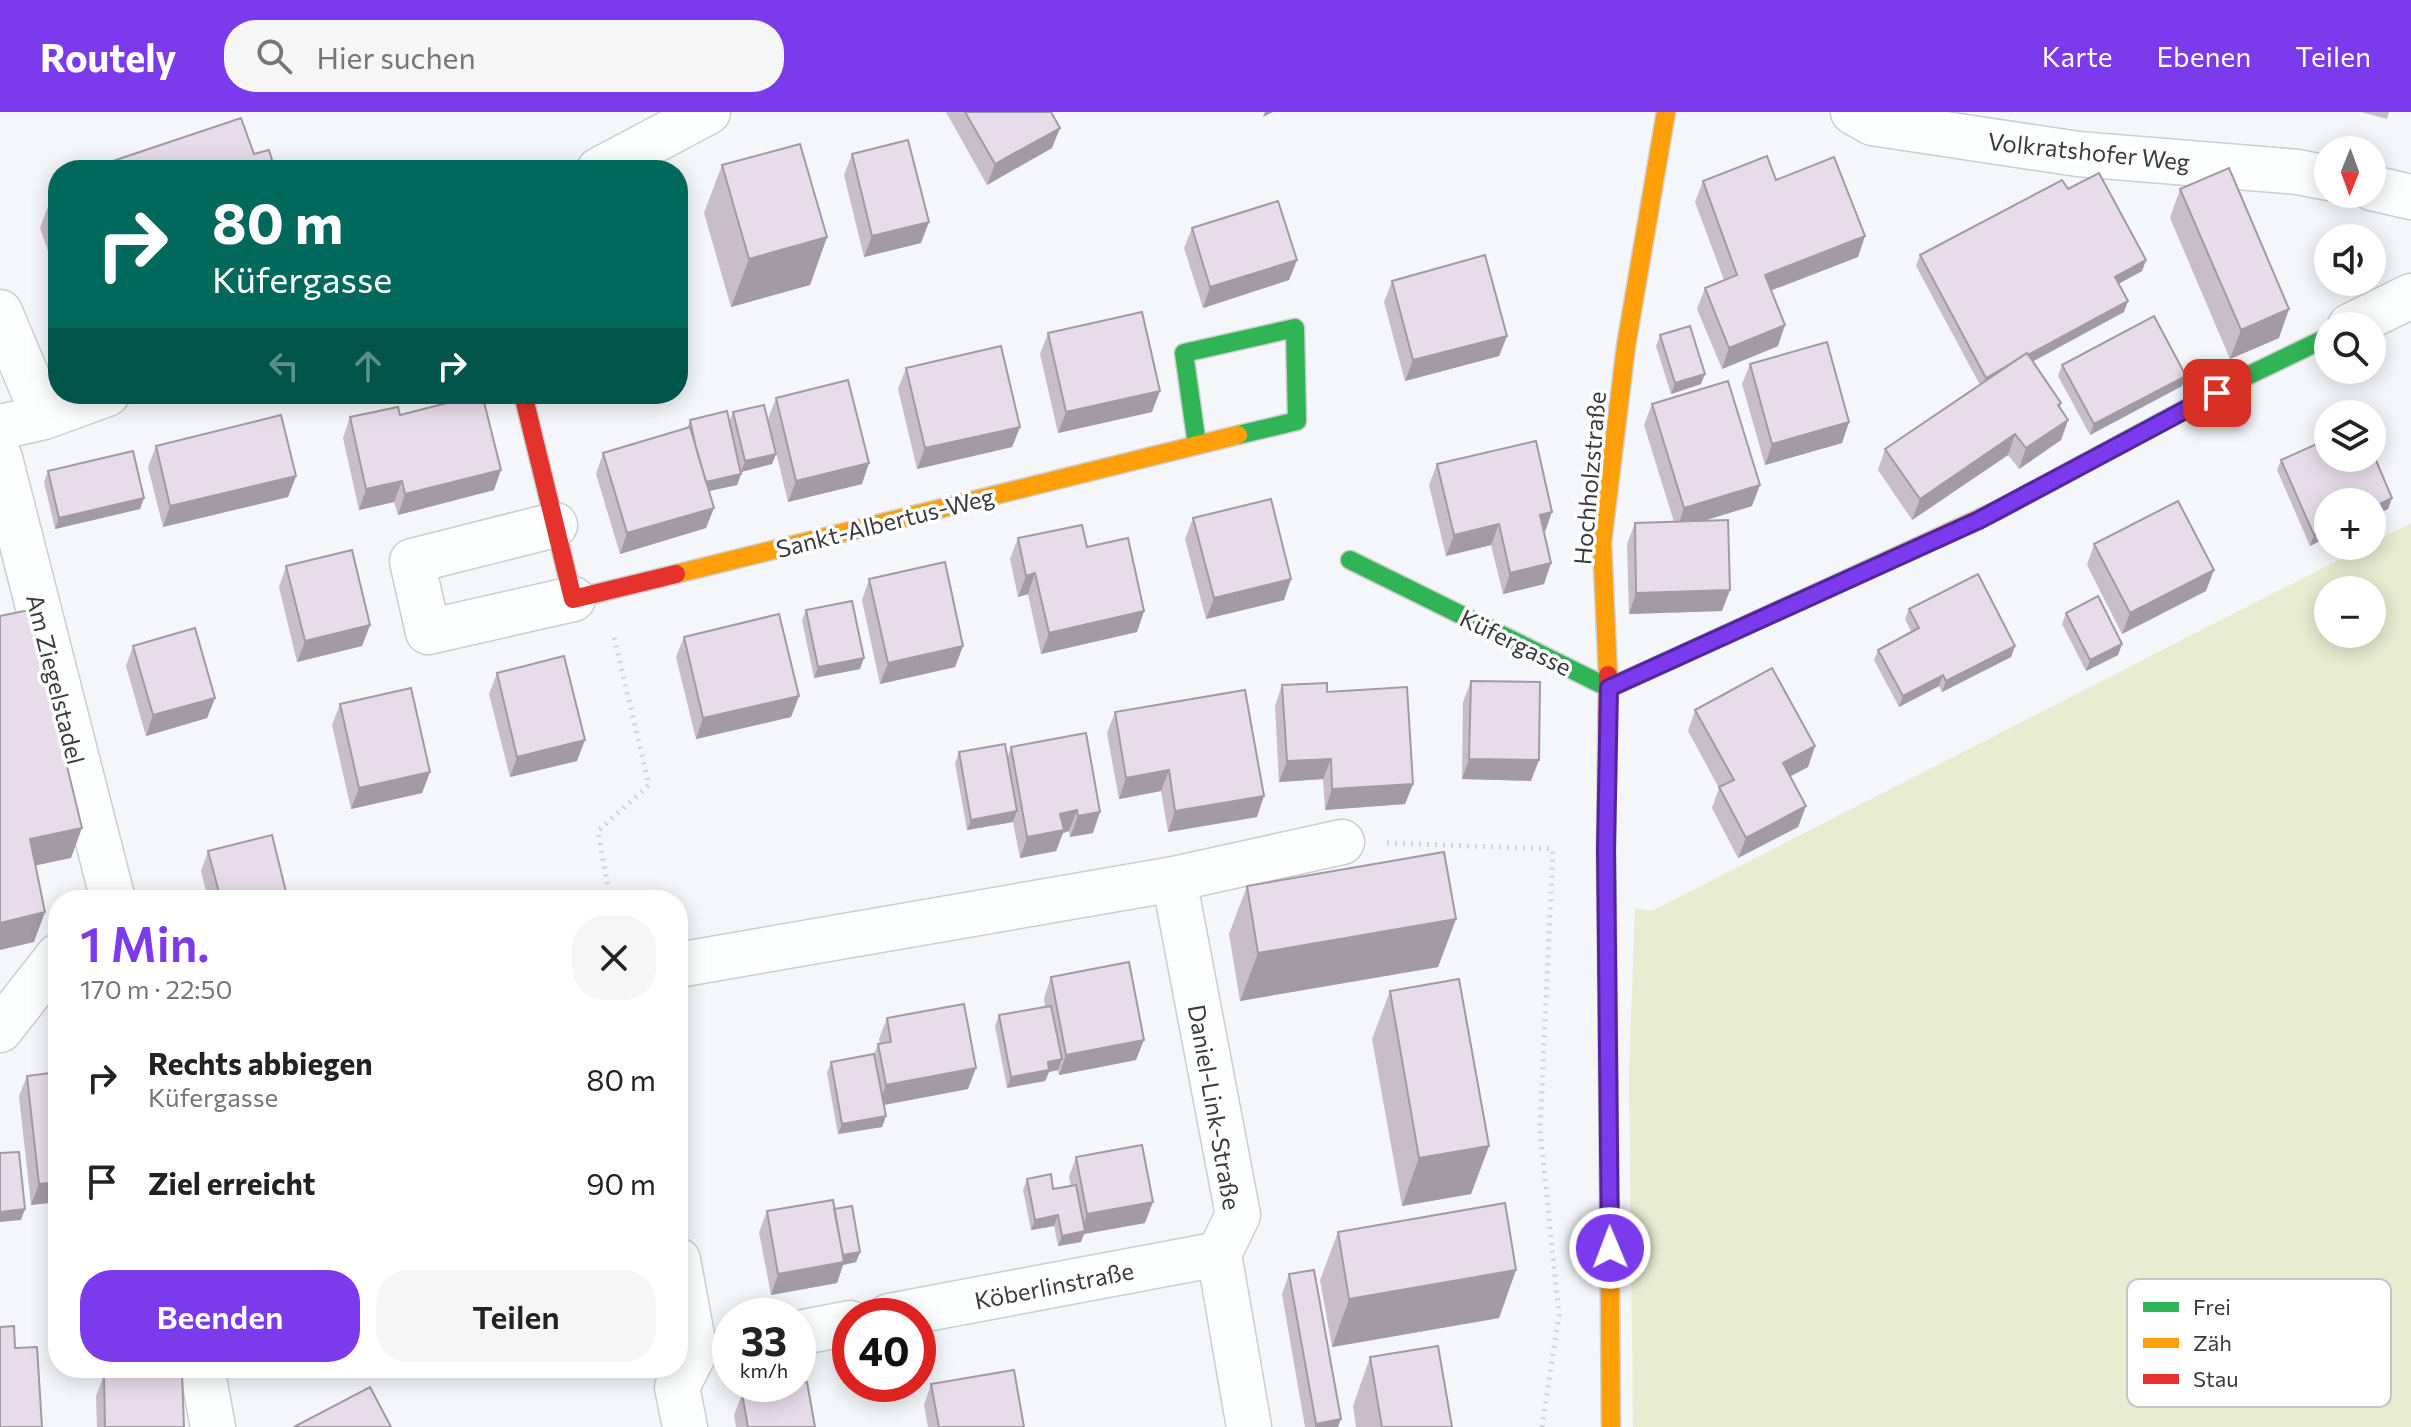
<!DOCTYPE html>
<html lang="de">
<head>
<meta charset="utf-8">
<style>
	:root { --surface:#fff; --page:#f6f6f6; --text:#222; --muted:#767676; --accent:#7c3aed }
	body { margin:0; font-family:Commissioner,sans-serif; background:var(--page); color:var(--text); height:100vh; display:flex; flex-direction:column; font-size:30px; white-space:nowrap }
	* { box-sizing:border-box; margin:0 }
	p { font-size:26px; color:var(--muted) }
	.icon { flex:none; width:44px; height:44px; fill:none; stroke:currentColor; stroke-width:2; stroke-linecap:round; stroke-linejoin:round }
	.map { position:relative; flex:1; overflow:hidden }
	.side { position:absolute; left:48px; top:778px; width:640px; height:488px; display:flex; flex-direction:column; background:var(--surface); border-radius:32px; box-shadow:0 4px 20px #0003 }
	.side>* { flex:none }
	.hud { position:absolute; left:48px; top:48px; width:640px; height:244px; border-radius:32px; box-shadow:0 4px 20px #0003; background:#00695c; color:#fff; overflow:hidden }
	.needle { width:52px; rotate:181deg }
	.controls { position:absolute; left:2314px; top:24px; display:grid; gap:16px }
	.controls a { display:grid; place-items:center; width:72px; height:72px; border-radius:50%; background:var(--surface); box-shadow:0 4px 20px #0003; font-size:40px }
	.speed { position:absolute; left:712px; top:1186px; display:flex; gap:16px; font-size:40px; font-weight:700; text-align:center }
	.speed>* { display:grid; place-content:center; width:104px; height:104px; border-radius:50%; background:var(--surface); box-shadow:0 4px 20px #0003; line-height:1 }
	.speed small { font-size:20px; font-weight:400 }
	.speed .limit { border:12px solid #d22; background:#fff; color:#111 }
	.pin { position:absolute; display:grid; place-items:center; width:68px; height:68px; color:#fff; margin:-34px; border-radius:16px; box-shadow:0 4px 12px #0006 }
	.me { position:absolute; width:88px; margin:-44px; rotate:359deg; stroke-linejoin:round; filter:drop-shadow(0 0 6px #0008) }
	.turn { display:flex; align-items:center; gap:28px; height:168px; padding:0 32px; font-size:36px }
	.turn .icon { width:104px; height:104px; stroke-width:2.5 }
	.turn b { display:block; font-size:56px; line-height:68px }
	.lanes { display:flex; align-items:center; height:76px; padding:0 32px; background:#0003; justify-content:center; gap:40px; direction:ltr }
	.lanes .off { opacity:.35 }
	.round { display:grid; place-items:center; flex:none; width:84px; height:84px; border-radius:32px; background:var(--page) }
	.overview { display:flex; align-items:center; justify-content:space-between; height:136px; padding:0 32px }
	h1 { font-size:48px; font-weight:600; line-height:60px; color:var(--accent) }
	.primary-button { display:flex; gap:16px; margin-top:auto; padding:16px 32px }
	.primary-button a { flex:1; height:92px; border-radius:32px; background:var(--accent); color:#fff; font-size:32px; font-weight:600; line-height:92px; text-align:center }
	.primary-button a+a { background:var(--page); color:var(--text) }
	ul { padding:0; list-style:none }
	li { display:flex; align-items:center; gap:24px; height:104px; padding:0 32px }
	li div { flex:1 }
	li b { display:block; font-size:30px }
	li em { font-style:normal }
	header { display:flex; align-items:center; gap:48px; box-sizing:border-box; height:112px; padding:0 40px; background:var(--accent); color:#fff }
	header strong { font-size:38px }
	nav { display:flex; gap:44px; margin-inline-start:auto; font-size:28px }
	.search { width:560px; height:72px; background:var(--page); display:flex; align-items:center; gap:20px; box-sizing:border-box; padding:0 28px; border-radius:32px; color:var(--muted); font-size:30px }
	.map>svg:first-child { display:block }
	.green { fill:#e8ecd0; fill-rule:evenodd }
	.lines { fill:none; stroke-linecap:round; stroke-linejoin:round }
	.street-casing { stroke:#ccced0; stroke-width:47 }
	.fast-casing { stroke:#ccced0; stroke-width:21 }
	.slow-casing { stroke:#ccced0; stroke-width:21 }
	.jam-casing { stroke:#ccced0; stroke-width:21 }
	.path { stroke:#d4d4d5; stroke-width:5; stroke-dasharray:2 6; stroke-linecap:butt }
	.street { stroke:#fdfefe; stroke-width:44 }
	.fast { stroke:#30b455; stroke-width:18 }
	.slow { stroke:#ff9f0a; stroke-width:18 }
	.jam { stroke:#e5322d; stroke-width:18 }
	.wall { fill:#c8bdc9 }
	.shaded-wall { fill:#a29aa4 }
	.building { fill:#e8dcea; stroke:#a29aa4; stroke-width:2 }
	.route-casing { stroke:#51269a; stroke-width:20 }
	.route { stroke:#7c3aed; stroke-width:14 }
	.labels { text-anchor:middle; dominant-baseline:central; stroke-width:7; stroke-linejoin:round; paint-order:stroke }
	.street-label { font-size:24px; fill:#3a3c3e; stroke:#fff }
	.key { fill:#fff; stroke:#c4c4c5; stroke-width:2 }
	.key-label { font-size:22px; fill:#3a3c3e }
</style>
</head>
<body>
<header>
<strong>Routely</strong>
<div class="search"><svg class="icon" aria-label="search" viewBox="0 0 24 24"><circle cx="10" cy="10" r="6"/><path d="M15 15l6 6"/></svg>Hier suchen</div>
<nav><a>Karte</a><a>Ebenen</a><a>Teilen</a></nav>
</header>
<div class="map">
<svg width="2411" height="1315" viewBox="0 0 2411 1315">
	<rect width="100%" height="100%" fill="#f4f6f9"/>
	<!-- green -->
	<path class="green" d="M2411 411V1315H1633L1629 964 1635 796 1652 799 2366 434H2372V431ZM2328 478H2372V522H2328Z"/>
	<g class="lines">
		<!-- street casing -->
		<g class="street-casing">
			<path id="street" d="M1853 0 1872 11 2078 42 2298 60 2328 66
				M599 58 708 0
				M2372 76 2411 85
				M0 200 44 305
				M2350 214 2411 184
				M0 315 44 305 107 282
				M0 346 113 788
				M555 413 412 449 428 520 573 487
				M1174 767 1238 1103 1219 1142 1249 1315
				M678 853 1174 767 1342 730
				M0 918 58 844
				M678 1148 695 1240 677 1275 685 1315
				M889 1204 1219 1142
				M798 1221 850 1211
				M202 1256 213 1315"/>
		</g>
		<!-- fast casing -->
		<g class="fast-casing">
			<path id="fast" d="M1197 333 1184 241 1295 216 1297 309 1238 323
				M2000 397 2243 266 2328 225
				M1350 448 1609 576 1725 523"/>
		</g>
		<!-- slow casing -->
		<g class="slow-casing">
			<path id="slow" d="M676 462 1238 323
				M1725 523 2000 397
				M1608 563 1602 431 1626 234 1666 0
				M1608 946 1611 1315"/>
		</g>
		<!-- jam casing -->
		<g class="jam-casing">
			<path id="jam" d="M523 282 573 487 676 462
				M1608 946 1606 737 1608 563"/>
		</g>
		<!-- path -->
		<path class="path" d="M1387 731 1553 737
			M610 788 598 719 649 673 614 525
			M1542 1315 1559 1203 1540 1018 1553 737"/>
		<!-- street -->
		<use href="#street" class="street"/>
		<!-- fast -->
		<use href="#fast" class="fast"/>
		<!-- slow -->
		<use href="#slow" class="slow"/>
		<!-- jam -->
		<use href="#jam" class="jam"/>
	</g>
	<!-- wall -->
	<path class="wall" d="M946 0H1051L1052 36 987 73Z
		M2361 0H2389L2387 7Z
		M852 42 921 131 864 145 844 63Z
		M722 53 827 125 810 173 731 195 704 101Z
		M58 67V168L40 116Z
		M1776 68 1865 124 1858 145 1771 178 1778 234 1722 257 1697 197 1705 176 1724 168 1695 90 1703 69Z
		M2068 77 2146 148 2142 159 2118 172 2124 200 2032 249 2061 291 2060 295 2068 308 2061 328 2019 357 2008 343 1912 408 1878 358 1885 337 1980 273 1916 154 1920 143Z
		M2180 77 2279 226 2230 247 2170 106Z
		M1192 116 1297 148 1289 168 1203 196 1184 136Z
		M1392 169 1507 224 1499 244 1405 269 1384 190Z
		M1048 221 1152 300 1058 321 1040 242Z
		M1660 223 1701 272 1671 282 1656 234Z
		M1750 252 1849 310 1842 331 1765 353 1742 272Z
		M2062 253 2182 274 2090 323 2058 264Z
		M906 256 1020 315 1012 335 917 357 898 277Z
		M776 286 862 372 788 390 768 307Z
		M1652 292 1752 394 1703 409 1722 499 1629 502 1627 432 1635 411 1674 410 1644 313Z
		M733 300 776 342 772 352 741 360 734 330 741 362 737 373 709 379 706 416 620 442 596 362 603 341 687 316 690 308 729 310Z
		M400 303 494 378 398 403 394 390 359 398 343 326 350 305Z
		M156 334 296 364 288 385 163 415 148 355Z
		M2281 348 2392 386 2388 397 2328 390V425L2310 434 2277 358Z
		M1437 352 1544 421 1551 451 1544 472 1503 482 1491 433 1446 444 1429 373Z
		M48 359 144 386 140 397 55 417 44 370Z
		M1193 406 1291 467 1284 488 1206 507 1185 427Z
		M1018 426 1087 435 1144 499 1137 520 1041 542 1028 482 1018 485 1010 447Z
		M2094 432 2206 479 2122 522 2087 453Z
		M286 454 370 513 362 534 297 550 279 475Z
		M869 467 963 534 955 555 880 572 862 488Z
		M1909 497 2015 534 2011 545 1942 580 1939 574 1899 595 1874 548 1878 538 1911 519 1905 507Z
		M806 498 860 557 814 566 802 508Z
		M2066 501 2122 532 2118 543 2086 559 2062 512Z
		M684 525 799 584 791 605 696 627 676 545Z
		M133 534 215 586 207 606 146 624 126 554Z
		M497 561 577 649 510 665 489 582Z
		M1471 569 1531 669 1462 667 1463 590Z
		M1282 573 1327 580 1413 672 1405 692 1325 698 1323 667 1279 670 1275 594Z
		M340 592 430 660 422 681 351 697 332 613Z
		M1695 598 1815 634 1808 655 1790 664 1806 694 1798 715 1738 746 1712 696 1719 676 1688 619Z
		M1115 600 1257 705 1168 720 1161 679 1119 687 1107 621Z
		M1086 621 1093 721 1070 725 1069 719 1063 721 1056 739 1020 746 1013 710 967 718 955 651 959 640 1007 646 1011 635Z
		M208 739 288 788H208L201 759Z
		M1247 774 1456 807 1438 855 1240 889 1229 822Z
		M1051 865 1136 948 1059 963 1057 958 1049 960 1045 969 1007 976 995 914 999 903 1045 895 1044 886Z
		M1390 879 1489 1034 1471 1082 1402 1094 1372 927Z
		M887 906 968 977 884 993 886 1004 882 1015 838 1022 827 961 831 950 874 942 878 932H880L879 927Z
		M27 964 58 1090 31 1093 19 984Z
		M1076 1045 1145 1111 1084 1122 1081 1130 1058 1134 1054 1114 1031 1118 1023 1078 1027 1067 1053 1077 1071 1074 1069 1065Z
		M834 1097 860 1140 856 1150 843 1153 837 1171 771 1183 759 1120 767 1099Z
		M57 1111H58L57 1209 49 1132Z
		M1338 1120 1516 1158 1499 1206 1332 1235 1320 1168Z
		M1289 1162 1338 1315H1305L1282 1182Z
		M1370 1245 1452 1315H1356L1353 1294Z
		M104 1263 184 1315H97L96 1284Z
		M931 1272 1024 1315H928L924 1293Z
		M742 1282 815 1315H736L734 1303Z"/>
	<!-- shaded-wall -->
	<path class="shaded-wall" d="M1265 0H1273L1263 5Z
		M1060 16 1052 36 987 73 995 52Z
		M929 110 921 131 864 145 872 124Z
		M1865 124 1858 145 1757 184 1765 163Z
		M827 125 810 173 731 195 749 147Z
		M1297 148 1289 168 1203 196 1210 175Z
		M2146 148 2142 159 2111 176 2115 165Z
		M2128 189 2124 200 1982 277 1986 266Z
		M2289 197 2279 226 2230 247 2241 218Z
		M1785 213 1778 234 1722 257 1729 236Z
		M1507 224 1499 244 1405 269 1413 248Z
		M1705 262 1701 272 1671 282 1675 271Z
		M2186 264 2182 274 2090 323 2094 312Z
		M1160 279 1152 300 1058 321 1066 300Z
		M582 282H598L580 288Z
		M2068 308 2061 328 2019 357 2026 336Z
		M1849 310 1842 331 1765 353 1772 332Z
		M1020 315 1012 335 917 357 925 336Z
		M2015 322 2008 343 1912 408 1920 387Z
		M776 342 772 352 741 360 745 349Z
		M869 351 862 372 788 390 796 369Z
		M501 358 494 378 398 403 405 382Z
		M741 362 737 373 700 381 704 370Z
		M296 364 288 385 163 415 170 394Z
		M402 369 394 390 359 398 366 377Z
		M1760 373 1752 394 1677 417 1684 396Z
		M144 386 140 397 55 417 59 406Z
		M2392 386 2388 397 2372 405V396Z
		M714 396 706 416 620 442 627 421Z
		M1552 400 1545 420 1540 403Z
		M1499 412 1491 433 1446 444 1454 423Z
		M2328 416V425L2310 434 2314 423Z
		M1551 451 1544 472 1503 482 1510 461Z
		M2214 458 2206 479 2122 522 2130 501Z
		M1035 461 1028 482 1018 485 1026 464Z
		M1291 467 1284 488 1206 507 1214 486Z
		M1730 478 1722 499 1629 502 1636 481Z
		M1144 499 1137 520 1041 542 1049 521Z
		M370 513 362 534 297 550 305 529Z
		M2122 532 2118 543 2086 559 2090 548Z
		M963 534 955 555 880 572 888 551Z
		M2015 534 2011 545 1942 580 1946 569Z
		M864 546 860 557 814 566 818 555Z
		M1943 563 1939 574 1899 595 1903 584Z
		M799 584 791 605 696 627 703 606Z
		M215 586 207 606 146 624 153 603Z
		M585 628 577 649 510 665 517 645Z
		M1815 634 1808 655 1776 672 1783 651Z
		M1331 647 1323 667 1279 670 1287 649Z
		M1469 647 1539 648 1531 669 1462 667Z
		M1169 658 1161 679 1119 687 1126 666Z
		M430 660 422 681 351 697 359 676Z
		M1413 672 1405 692 1325 698 1332 677Z
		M1264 684 1257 705 1168 720 1175 699Z
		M1806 694 1798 715 1738 746 1746 726Z
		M1077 698 1069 719 1063 721 1056 739 1020 746 1027 725 1060 702Z
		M1017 699 1013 710 967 718 971 708Z
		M1100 700 1093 721 1070 725 1078 704Z
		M82 716 71 746 19 757 30 727Z
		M45 800 34 830 0 838V811Z
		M1456 807 1438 855 1240 889 1258 841Z
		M1144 928 1136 948 1059 963 1066 943Z
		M1062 947 1058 958 1049 960 1045 969 1007 976 1011 965 1048 950Z
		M976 956 968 977 878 994 886 973Z
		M886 1004 882 1015 838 1022 842 1012Z
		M1489 1034 1471 1082 1402 1094 1419 1046Z
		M58 1070V1090L31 1093 39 1072Z
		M1153 1090 1145 1111 1084 1122 1081 1130 1058 1134 1062 1124 1081 1120 1087 1102Z
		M25 1097 21 1108 0 1110V1100Z
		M1058 1103 1054 1114 1031 1118 1035 1108Z
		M860 1140 856 1150 843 1153 837 1171 771 1183 778 1162 838 1144Z
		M1516 1158 1499 1206 1332 1235 1349 1187Z
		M1341 1307 1338 1315H1315L1316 1312Z"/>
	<!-- building -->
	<path class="building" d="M965 0H1051L1060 16 995 52Z
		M241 6 254 42 269 38 275 58H86Z
		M908 28 929 110 872 124 852 42Z
		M800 32 827 125 749 147 722 53Z
		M1767 44 1776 68 1834 45 1865 124 1765 163 1785 213 1729 236 1705 176 1737 163 1703 69Z
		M2229 56 2289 197 2241 218 2180 77Z
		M2099 61 2146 148 2115 165 2128 189 2028 243 2027 241 2005 255 1986 266 1920 143 2062 68 2068 77Z
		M1278 89 1297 148 1210 175 1192 116Z
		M1485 143 1507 224 1413 248 1392 169Z
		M1142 200 1160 279 1066 300 1048 221Z
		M2154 204 2186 264 2094 312 2062 253Z
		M1690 214 1705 262 1675 271 1660 223Z
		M1827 230 1849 310 1772 332 1750 252Z
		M1001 234 1020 315 925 336 906 256Z
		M2027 241 2061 291 2058 293 2068 308 2026 336 2015 322 1920 387 1885 337Z
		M848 268 869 351 796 369 776 286Z
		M1728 269 1760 373 1684 396 1652 292Z
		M482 282 501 358 405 382 402 369 366 377 350 305 398 295 400 303Z
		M764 293 776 342 745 349 733 300Z
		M727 299 741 362 706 370 696 336 690 308Z
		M281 303 296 364 170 394 156 334Z
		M690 315 714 396 627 421 603 341Z
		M2328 327V346H2372V339L2392 386 2372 396V390H2328V416L2314 423 2281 348Z
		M1536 329 1552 400 1540 403 1551 451 1510 461 1499 412 1454 423 1437 352Z
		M133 339 144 386 59 406 48 359Z
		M1271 387 1291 467 1214 486 1193 406Z
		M2178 389 2214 458 2130 501 2094 432Z
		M1728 408 1730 478 1636 481 1635 411Z
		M1082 413 1087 435 1128 426 1144 499 1049 521 1035 461 1026 464 1018 426Z
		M352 438 370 513 305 529 286 454Z
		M945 450 963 534 888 551 869 467Z
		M1978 462 2015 534 1946 569 1943 563 1903 584 1878 538 1919 516 1909 497Z
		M2098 484 2122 532 2090 548 2066 501Z
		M852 489 864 546 818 555 806 498Z
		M29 498 82 716 30 727 45 800 0 811V504Z
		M779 502 799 584 703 606 684 525Z
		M195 516 215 586 153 603 133 534Z
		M564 544 585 628 517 645 497 561Z
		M1772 556 1815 634 1783 651 1806 694 1746 726 1719 675 1734 668 1695 598Z
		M1471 569 1540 570 1539 648 1469 647Z
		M1327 571V580L1407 575 1413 672 1332 677 1331 647 1287 649 1282 573Z
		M411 576 430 660 359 676 340 592Z
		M1245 578 1264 684 1175 699 1169 658 1126 666 1115 600Z
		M1086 621 1100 700 1078 704 1077 698 1060 702 1064 718 1027 725 1011 635Z
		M1005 632 1017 699 971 708 959 640Z
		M272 723 288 788H221L208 739Z
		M1444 740 1456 807 1258 841 1247 774Z
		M1129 850 1144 928 1066 943 1051 865Z
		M1459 867 1489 1034 1419 1046 1390 879Z
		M964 892 976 956 886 973 878 932 891 930 887 906Z
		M1051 894 1062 947 1048 950 1049 958 1011 965 999 903Z
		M874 942 886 1004 842 1012 831 950Z
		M58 960V1070L39 1072 27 964Z
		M1142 1033 1153 1090 1087 1102 1076 1045Z
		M19 1040 25 1097 0 1100V1041Z
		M1051 1062 1053 1077 1076 1073 1085 1119 1062 1124 1058 1103 1035 1108 1027 1067Z
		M833 1088 844 1150 778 1162 767 1099Z
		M1505 1091 1516 1158 1349 1187 1338 1120Z
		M852 1094 860 1140 843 1143 834 1097Z
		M1314 1158 1341 1307 1316 1312 1289 1162Z
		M14 1214 15 1236 37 1235 42 1315H0V1215Z
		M1438 1234 1452 1315H1382L1370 1245Z
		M1014 1258 1024 1315H939L931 1272Z
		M182 1261 184 1315H105L104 1263Z
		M807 1270 815 1315H748L742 1282Z
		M370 1275 391 1315H294Z"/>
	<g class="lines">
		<!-- route casing -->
		<g class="route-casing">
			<path id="route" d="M1610 1136 1606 737 1609 576 1979 408 2217 281"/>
		</g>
		<!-- route -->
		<use href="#route" class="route"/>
	</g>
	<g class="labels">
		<!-- street labels -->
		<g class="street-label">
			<text transform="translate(2089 39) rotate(6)">Volkratshofer Weg</text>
			<text transform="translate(1589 366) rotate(-85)">Hochholzstraße</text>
			<text transform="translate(885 410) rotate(-14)">Sankt-Albertus-Weg</text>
			<text transform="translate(1516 530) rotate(26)">Küfergasse</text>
			<text transform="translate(56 567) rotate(76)">Am Ziegelstadel</text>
			<text transform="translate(1215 995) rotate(80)">Daniel-Link-Straße</text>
			<text transform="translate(1054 1173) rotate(-11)">Köberlinstraße</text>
		</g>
	</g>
	<!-- legend -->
	<rect x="2127" y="1167" width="264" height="128" rx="12" class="key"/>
	<rect x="2143" y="1190" width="36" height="10" fill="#30b455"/>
	<rect x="2143" y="1226" width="36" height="10" fill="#ff9f0a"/>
	<rect x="2143" y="1262" width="36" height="10" fill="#e5322d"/>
	<g class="key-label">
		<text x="2193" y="1203">Frei</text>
		<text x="2193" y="1239">Zäh</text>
		<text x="2193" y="1275">Stau</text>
	</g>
</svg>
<div class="controls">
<a><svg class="needle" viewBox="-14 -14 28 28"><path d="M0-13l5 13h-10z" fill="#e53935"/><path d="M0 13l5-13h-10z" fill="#767676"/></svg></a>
<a><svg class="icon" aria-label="sound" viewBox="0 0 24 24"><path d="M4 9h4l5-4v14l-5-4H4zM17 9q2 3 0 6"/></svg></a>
<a><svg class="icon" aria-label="search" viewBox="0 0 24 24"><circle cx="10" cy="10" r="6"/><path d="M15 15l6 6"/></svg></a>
<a><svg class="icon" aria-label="layers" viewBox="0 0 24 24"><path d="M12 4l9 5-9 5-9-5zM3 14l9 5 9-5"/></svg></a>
<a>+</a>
<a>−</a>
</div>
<div class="speed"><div>33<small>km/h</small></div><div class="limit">40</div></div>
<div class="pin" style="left:2217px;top:281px;background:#d93025"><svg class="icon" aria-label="arrive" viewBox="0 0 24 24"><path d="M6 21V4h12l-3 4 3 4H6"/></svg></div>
<svg class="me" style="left:1610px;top:1136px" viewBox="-20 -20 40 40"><circle r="17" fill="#7c3aed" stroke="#fff" stroke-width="3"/><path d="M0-11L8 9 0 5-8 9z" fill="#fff"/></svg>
<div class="hud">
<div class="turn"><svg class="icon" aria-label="right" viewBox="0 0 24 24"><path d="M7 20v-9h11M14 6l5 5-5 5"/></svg><div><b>80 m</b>Küfergasse</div></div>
<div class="lanes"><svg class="icon off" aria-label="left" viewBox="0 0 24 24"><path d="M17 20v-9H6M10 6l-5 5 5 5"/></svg><svg class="icon off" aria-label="ahead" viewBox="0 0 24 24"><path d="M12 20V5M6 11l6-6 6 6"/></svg><svg class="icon" aria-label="right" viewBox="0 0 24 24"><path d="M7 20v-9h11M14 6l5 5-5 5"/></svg></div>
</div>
<section class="side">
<div class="overview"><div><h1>1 Min.</h1><p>170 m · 22:50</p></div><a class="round"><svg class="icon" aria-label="close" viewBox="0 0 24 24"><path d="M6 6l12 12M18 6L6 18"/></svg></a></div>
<ul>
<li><svg class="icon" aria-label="right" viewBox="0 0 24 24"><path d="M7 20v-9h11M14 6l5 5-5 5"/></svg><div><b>Rechts abbiegen</b><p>Küfergasse</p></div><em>80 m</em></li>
<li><svg class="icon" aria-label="arrive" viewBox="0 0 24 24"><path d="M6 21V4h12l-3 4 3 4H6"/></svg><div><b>Ziel erreicht</b></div><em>90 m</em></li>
</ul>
<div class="primary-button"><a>Beenden</a><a>Teilen</a></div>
</section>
</div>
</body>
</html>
